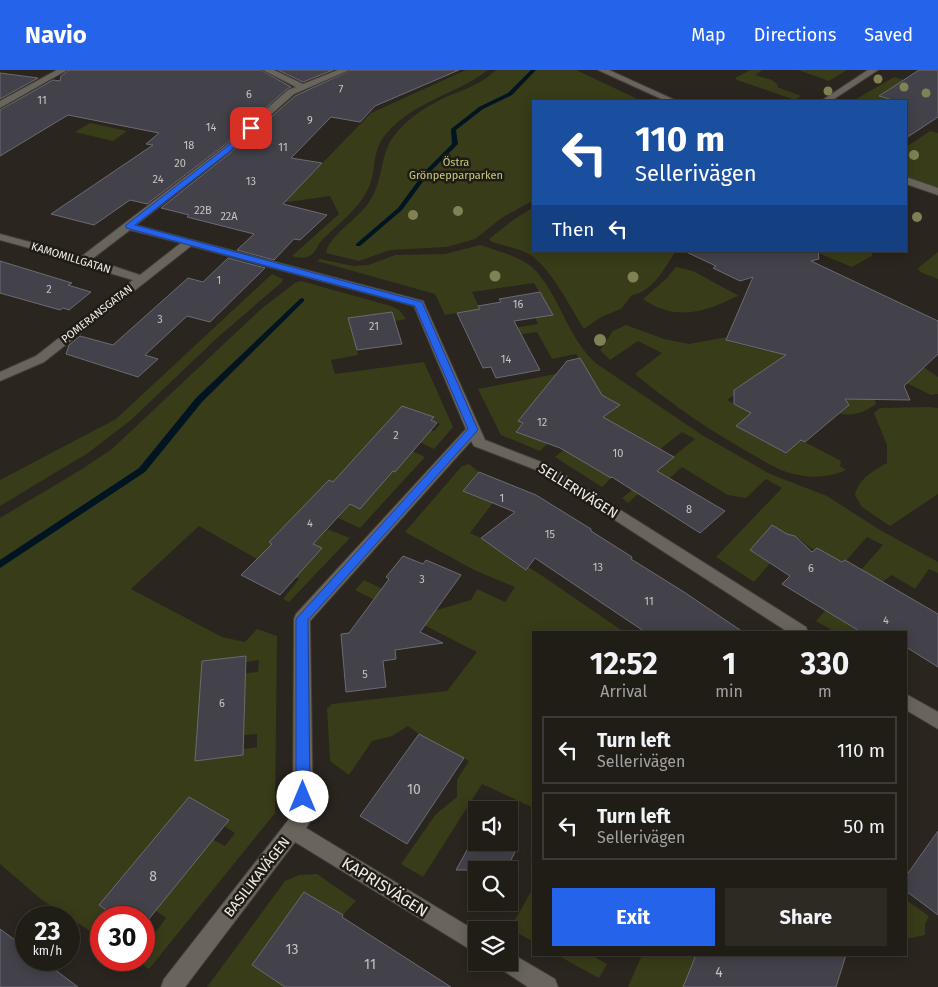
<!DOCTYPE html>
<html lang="en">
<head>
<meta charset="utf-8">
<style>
	:root { --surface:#201c16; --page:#2d2923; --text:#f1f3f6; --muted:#a2a1a1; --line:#3d3a35; --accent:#2563eb }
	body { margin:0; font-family:"Fira Sans",sans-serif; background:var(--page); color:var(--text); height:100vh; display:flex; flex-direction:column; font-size:19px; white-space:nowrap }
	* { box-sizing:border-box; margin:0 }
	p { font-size:16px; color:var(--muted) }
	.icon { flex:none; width:28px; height:28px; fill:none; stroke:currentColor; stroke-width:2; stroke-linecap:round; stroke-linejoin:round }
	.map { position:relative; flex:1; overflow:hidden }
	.details { position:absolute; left:532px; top:561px; width:375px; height:325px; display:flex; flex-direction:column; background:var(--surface); border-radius:0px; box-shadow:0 2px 12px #0003,0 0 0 1px var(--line) }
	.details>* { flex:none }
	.guide { position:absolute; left:532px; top:30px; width:375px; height:152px; border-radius:0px; box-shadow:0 2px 12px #0003,0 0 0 1px var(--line); background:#1a4fa0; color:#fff; overflow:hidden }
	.controls { position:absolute; left:468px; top:731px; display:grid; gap:10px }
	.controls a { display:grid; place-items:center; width:50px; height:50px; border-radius:0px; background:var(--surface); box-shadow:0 2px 12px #0003,0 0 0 1px var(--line); font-size:25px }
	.speed { position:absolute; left:15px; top:836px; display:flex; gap:10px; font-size:25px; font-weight:700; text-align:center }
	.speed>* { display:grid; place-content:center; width:65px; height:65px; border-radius:50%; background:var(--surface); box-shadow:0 2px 12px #0003,0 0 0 1px var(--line); line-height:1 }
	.speed small { font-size:12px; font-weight:400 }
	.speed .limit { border:8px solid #d22; background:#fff; color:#111 }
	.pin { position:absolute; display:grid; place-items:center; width:42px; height:42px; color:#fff; margin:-21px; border-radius:10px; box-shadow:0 2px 8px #0006 }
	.me { position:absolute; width:55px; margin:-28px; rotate:0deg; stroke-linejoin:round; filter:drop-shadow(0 0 4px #0008) }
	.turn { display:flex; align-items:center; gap:18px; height:105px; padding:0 20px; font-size:22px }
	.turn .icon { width:65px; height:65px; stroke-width:2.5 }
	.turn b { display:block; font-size:35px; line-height:42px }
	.then { display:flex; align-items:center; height:48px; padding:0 20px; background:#0003; gap:10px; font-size:19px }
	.eta { display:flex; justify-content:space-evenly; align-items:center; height:85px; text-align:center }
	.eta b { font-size:30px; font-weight:700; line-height:35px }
	.action { display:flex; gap:10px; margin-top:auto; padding:10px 20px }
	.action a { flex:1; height:58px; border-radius:0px; background:var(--accent); color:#fff; font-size:20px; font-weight:700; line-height:58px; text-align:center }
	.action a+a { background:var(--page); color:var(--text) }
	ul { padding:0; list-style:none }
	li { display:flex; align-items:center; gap:15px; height:68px; margin:0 10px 8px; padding:0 10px; border:2px solid var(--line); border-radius:0px }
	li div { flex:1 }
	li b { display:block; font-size:19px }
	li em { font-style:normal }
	header { display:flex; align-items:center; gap:30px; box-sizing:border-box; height:70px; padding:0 25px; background:var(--accent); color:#fff }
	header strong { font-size:24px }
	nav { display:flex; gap:28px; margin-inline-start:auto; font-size:18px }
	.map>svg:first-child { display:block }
	.green { fill:#393c18; fill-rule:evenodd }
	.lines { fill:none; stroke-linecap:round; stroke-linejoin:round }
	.stream { fill:#001422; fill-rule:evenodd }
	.building { fill:#434149; stroke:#6d6a73 }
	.minor-casing { stroke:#433f3a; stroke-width:2 }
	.minor { fill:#69645c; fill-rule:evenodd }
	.tree { fill:#808255 }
	.route { fill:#2563eb; stroke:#184099 }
	.labels { text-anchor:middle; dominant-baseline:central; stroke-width:5; stroke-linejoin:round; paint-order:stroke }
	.number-label { font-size:11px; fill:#c6c3c1 }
	.far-park-label { font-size:11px; fill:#c7ce82; stroke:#201c15 }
	.far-street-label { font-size:11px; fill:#f1eee9; stroke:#201c15 }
	.street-label { font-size:14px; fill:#f1eee9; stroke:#201c15 }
	.near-number-label { font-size:14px; fill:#c6c3c1 }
	.near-street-label { font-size:16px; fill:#f1eee9; stroke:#201c15 }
</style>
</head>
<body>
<header>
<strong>Navio</strong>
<nav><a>Map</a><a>Directions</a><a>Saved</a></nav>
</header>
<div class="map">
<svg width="938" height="917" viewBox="0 0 938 917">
	<rect width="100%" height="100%" fill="#2a251e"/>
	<!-- green -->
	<path class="green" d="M466 0H488C453 27 407 32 381 71 372 86 376 104 368 119 358 140 338 154 322 170 317 175 317 181 311 185 305 189 299 188 292 186L339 144 330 126 274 134 286 106 306 110 371 43Z
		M496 0H576L642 31H534V130L503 147 475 169 447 177 390 180 359 191 326 183C328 167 357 149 367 135 385 112 378 83 397 62 411 46 427 36 446 27 465 19 482 14 496 0Z
		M750 0H763L755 5 772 10 778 15 777 17 801 26 795 30 737 10 735 8Z
		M798 0C815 0 831 0 847 0L829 11Z
		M894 7 938 21 879 26 893 31H853Z
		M90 53 127 61 113 71 75 62Z
		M930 61 938 63V119L906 108V77Z
		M534 137V181H676C665 197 653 222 632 225L621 239 601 247 584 259C570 237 553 202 532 186 522 179 504 176 492 172L489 169 513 150Z
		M480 175C498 181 523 187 536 201 561 229 568 269 597 294L702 365 770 404 827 426 880 460 938 492V503L929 499 915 519 892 505 882 512 846 553 861 562H835L816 551 883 475 867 467 844 493 817 478 814 480C807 476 802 470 795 466 784 460 764 473 753 477L754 483 763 489 772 491 754 512 716 487 782 418 766 409 746 428 728 425 682 397 659 418 650 413 628 433 622 428 695 369 682 362 659 380 625 359 583 392 611 408 602 417 555 387 590 357 620 335 607 327 576 348 529 337 518 351 523 353 516 361 548 373 540 381 501 365 478 319 586 298 576 284 552 289 537 262 510 266 507 259 538 254 535 247 552 244 534 213 472 222 480 239 445 245 435 224 317 191 320 189 353 196 368 195 395 185 445 184Z
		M813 181H870L873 185 852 197Z
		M938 182V209L920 202 918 198Z
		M676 197 693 201 739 226C733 227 730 230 725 232 695 245 670 248 643 229L666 209Z
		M272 204 283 209 282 212 217 268 131 350 88 383 0 436V410L116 349Z
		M301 211 391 236 399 240 406 249 395 251 392 242 349 248 358 285 331 290 335 304 424 292 453 357 434 379 413 369 423 357 434 361 440 354 431 350 434 347 402 336 353 390 382 401 385 398 395 402 401 394 394 391 406 378 425 387 360 458 338 448 350 434 360 439 366 431 357 426 359 423 329 411 269 472 300 487 304 482 314 487 322 478 313 474 327 459 350 468 289 532 283 529 299 509 257 489 199 456 131 519 222 567 245 572 257 559 277 566 275 743 149 899 136 890H144V856L155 863 166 848 155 840 212 769 225 776 235 763 224 756 229 749 189 727 99 835 118 847 101 848V868L42 830 0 794V448L82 399 112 379 261 239 295 213ZM245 586 246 592 259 590 258 602 245 603 244 665 257 664V677L243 679V685L195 691 202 591Z
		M626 255 664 269 689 274 727 267 730 272 767 281H784L785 285 816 300 754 312 747 311 734 319V325L727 330 751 343 736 356 786 383 801 370 841 391 840 396 846 400C828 408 812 408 793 404 780 401 767 393 755 386 712 362 672 335 635 304L662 283 638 271 610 290 600 280 613 261Z
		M922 296 938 307V324L931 325 907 313 919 302Z
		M863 315 872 319 876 334C862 344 849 348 833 341Z
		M929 337 938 338V424L890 456 862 437 855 425C858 409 874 400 887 393V375L874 343 880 338Z
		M469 394 479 402 463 421 493 433 470 463 481 468 541 505 624 562H534V738L482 714 423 807 401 794 436 744 457 727V710L469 691 419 664 408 656 392 666 372 671 349 705 330 691 327 639 332 634 447 621 477 582 355 520 364 510 430 542 471 530 477 519 505 532 515 517 474 500 405 462 462 396Z
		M317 804 356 831 343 845 304 822 252 895 285 917H207L285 811 299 805Z
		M534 816V872L510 859Z
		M906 830 929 846 925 854V865L906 869Z
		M557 885H591L607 894 599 908Z
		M642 885H696L683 917H628Z"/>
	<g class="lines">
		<!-- stream -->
		<path class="stream" d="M531 0H536L512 25 483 39 456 60 458 74 430 102 402 140 360 176H356V174L398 138 426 100 452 74 451 59 479 37 508 23Z
			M302 228 304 229V231L202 332 145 402 0 498V490L139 398 196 328 300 229Z"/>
	</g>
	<!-- building -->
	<path class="building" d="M69 0H261L291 17 287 19 222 77 147 134 130 130 94 155 51 144 153 75 146 74 159 63 68 45 0 86V40L53 10 60 11 61 6Z
		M278 0H333L303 12Z
		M351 0H459L375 36 360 52 331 47 291 88 322 93 283 134 327 145 300 170 294 169 274 190 237 180 254 164 187 147 189 145 161 138 230 83 295 26Z
		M919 0H938V47L906 68V31H896L879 26Z
		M0 3 38 8 0 29Z
		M684 181H818L819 189 811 191 938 251V284L904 316 910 330 845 329 849 335 805 372 801 370 786 383 736 356 751 343 734 334V320L786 285 726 270 753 207 740 211 713 198 716 196Z
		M228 188 265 198 210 252 187 246 145 285 158 289 138 307 66 284 69 275 80 266 113 275 188 208 203 212Z
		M0 191 72 213 68 215 91 222 69 240 63 238 60 240 0 223Z
		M540 222 553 245 514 251 540 300 496 308 491 297 483 298 457 243 480 239 478 236 501 232 499 229Z
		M392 242 402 274 357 280 348 248Z
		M580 288 602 325 620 335 603 347 674 387 657 401 725 441 700 463 612 407 611 408 560 378 516 362 523 353 518 351 567 291Z
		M402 336 434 347 431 350 437 353 395 402 393 401 360 439 350 434 313 474 322 478 280 525 241 505 272 474 269 472 329 410 333 412Z
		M479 402 536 425 591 459V461L632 487 631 489 684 522 743 562H645L535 488 526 500 481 468 515 442 463 421Z
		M772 455 787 464 795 466 812 482 817 478 842 492 845 490 938 544V597L906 577V562H861L782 514 790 506 750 480Z
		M403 486 423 494 426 490 461 505 420 562 443 573 395 580 396 589 383 591 386 617 346 622 341 564 349 563 389 509 386 507Z
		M246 586 243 685 195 691 202 591Z
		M419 664 464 688 407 774 360 746Z
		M189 727 229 750 144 855V848H118L99 835Z
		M938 761V845L906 821V806Z
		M476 764V772H497L515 782 506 800H456Z
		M304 822 343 845 342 847 451 917H285L252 895Z
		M0 859 26 878V890H42L78 917H0Z
		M696 885H846L836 917H683Z"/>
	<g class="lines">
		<!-- minor casing -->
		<g class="minor-casing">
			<path id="minor" d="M57 0H67L0 38V31Z
				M263 0H274L303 14 338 0H349L294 24 229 82 136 155 423 231 485 370 549 395 806 557 808 562H788L539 401 474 376 471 371 310 551 313 747 306 758 476 861V883L295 772 185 917H161L164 909 293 744 294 549 296 544 466 359 414 236 191 176 44 292 0 311V302L36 286 133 210 99 200 80 192 0 170V164L82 186 223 78 288 20 296 17ZM130 160 181 173 140 205 92 189Z
				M598 0H609L677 31H666Z
				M868 0H878L831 31H821Z
				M906 107 938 118V125L906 114Z
				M906 624 938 642V659L906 640Z
				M509 882 555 909 558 917H528L501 899 498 892H509Z"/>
		</g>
		<!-- minor -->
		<use href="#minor" class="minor"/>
	</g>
	<!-- trees -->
	<g class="tree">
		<circle cx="878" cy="9" r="4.5"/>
		<circle cx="904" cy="17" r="4.5"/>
		<circle cx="828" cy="21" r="4.5"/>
		<circle cx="926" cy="23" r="4.5"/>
		<circle cx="914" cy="85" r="5"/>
		<circle cx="458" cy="141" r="5"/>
		<circle cx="413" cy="145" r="5"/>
		<circle cx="917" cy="147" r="5"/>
		<circle cx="495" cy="206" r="5.5"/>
		<circle cx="633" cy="207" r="5.5"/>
		<circle cx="600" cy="270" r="6"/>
	</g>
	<!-- route -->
	<path class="route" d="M249 56 255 58 229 82 135 155 422 232 478 360 308 550 310 727 308 732 303 734 298 732 296 727V549L468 359 415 236 126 158V155L224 79Z"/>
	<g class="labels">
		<!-- number labels -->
		<g class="number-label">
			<text x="341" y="19">7</text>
			<text x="249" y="24">6</text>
			<text x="42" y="30">11</text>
			<text x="310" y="50">9</text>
			<text x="211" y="57">14</text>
			<text x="189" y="75">18</text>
			<text x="283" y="77">11</text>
			<text x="180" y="93">20</text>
			<text x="158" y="109">24</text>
			<text x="251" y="111">13</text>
			<text x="203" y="140">22B</text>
			<text x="229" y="146">22A</text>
			<text x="219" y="210">1</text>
			<text x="49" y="219">2</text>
			<text x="518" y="234">16</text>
			<text x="160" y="249">3</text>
			<text x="374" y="256">21</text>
			<text x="506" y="289">14</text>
			<text x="542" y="352">12</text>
			<text x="396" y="365">2</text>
			<text x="618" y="383">10</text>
			<text x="502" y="428">1</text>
			<text x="689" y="439">8</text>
			<text x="310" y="453">4</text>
			<text x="550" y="464">15</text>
			<text x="598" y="497">13</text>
			<text x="811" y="498">6</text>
			<text x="422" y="509">3</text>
			<text x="649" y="531">11</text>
			<text x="886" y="550">4</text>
			<text x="365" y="604">5</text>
			<text x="222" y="633">6</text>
		</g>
		<!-- far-park labels -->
		<g class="far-park-label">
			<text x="456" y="92">Östra<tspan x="456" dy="13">Grönpepparparken</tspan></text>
		</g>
		<!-- far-street labels -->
		<g class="far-street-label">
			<text transform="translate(71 188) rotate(17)">KAMOMILLGATAN</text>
			<text transform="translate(97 244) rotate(-38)">POMERANSGATAN</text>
		</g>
		<!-- street labels -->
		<g class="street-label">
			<text transform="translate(578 421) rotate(32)">SELLERIVÄGEN</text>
			<text transform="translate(257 807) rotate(-52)">BASILIKAVÄGEN</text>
		</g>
		<!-- near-number labels -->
		<g class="near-number-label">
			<text x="414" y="719">10</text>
			<text x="153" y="806">8</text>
			<text x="292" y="879">13</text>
			<text x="370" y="894">11</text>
			<text x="719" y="902">4</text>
		</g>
		<!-- near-street labels -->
		<g class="near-street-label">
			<text transform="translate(385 817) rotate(32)">KAPRISVÄGEN</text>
		</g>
	</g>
</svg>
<div class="controls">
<a><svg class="icon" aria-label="sound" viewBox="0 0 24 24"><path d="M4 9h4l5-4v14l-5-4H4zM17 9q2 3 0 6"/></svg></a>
<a><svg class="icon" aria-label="search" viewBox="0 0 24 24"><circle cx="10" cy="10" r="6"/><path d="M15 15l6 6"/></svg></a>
<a><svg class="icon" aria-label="layers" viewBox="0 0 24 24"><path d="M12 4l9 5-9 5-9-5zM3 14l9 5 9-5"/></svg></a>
</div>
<div class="speed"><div>23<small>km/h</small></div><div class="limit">30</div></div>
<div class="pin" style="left:251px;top:58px;background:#d93025"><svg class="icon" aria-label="arrive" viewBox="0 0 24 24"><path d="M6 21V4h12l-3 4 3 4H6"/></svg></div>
<svg class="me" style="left:303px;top:727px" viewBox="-20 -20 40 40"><circle r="19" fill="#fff"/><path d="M0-13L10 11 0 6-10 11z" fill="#2563eb"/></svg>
<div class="guide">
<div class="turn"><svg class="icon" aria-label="left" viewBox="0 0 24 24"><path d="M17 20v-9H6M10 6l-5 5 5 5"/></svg><div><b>110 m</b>Sellerivägen</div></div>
<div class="then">Then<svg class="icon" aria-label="left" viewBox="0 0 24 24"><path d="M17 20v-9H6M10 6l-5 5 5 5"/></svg></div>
</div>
<section class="details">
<div class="eta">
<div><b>12:52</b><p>Arrival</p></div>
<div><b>1</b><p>min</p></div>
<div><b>330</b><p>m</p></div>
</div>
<ul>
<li><svg class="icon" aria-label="left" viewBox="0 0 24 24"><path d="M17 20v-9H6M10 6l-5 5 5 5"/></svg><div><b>Turn left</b><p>Sellerivägen</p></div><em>110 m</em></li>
<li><svg class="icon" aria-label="left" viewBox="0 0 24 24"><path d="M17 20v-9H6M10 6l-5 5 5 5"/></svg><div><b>Turn left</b><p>Sellerivägen</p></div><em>50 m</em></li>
</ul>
<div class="action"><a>Exit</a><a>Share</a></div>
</section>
</div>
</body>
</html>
